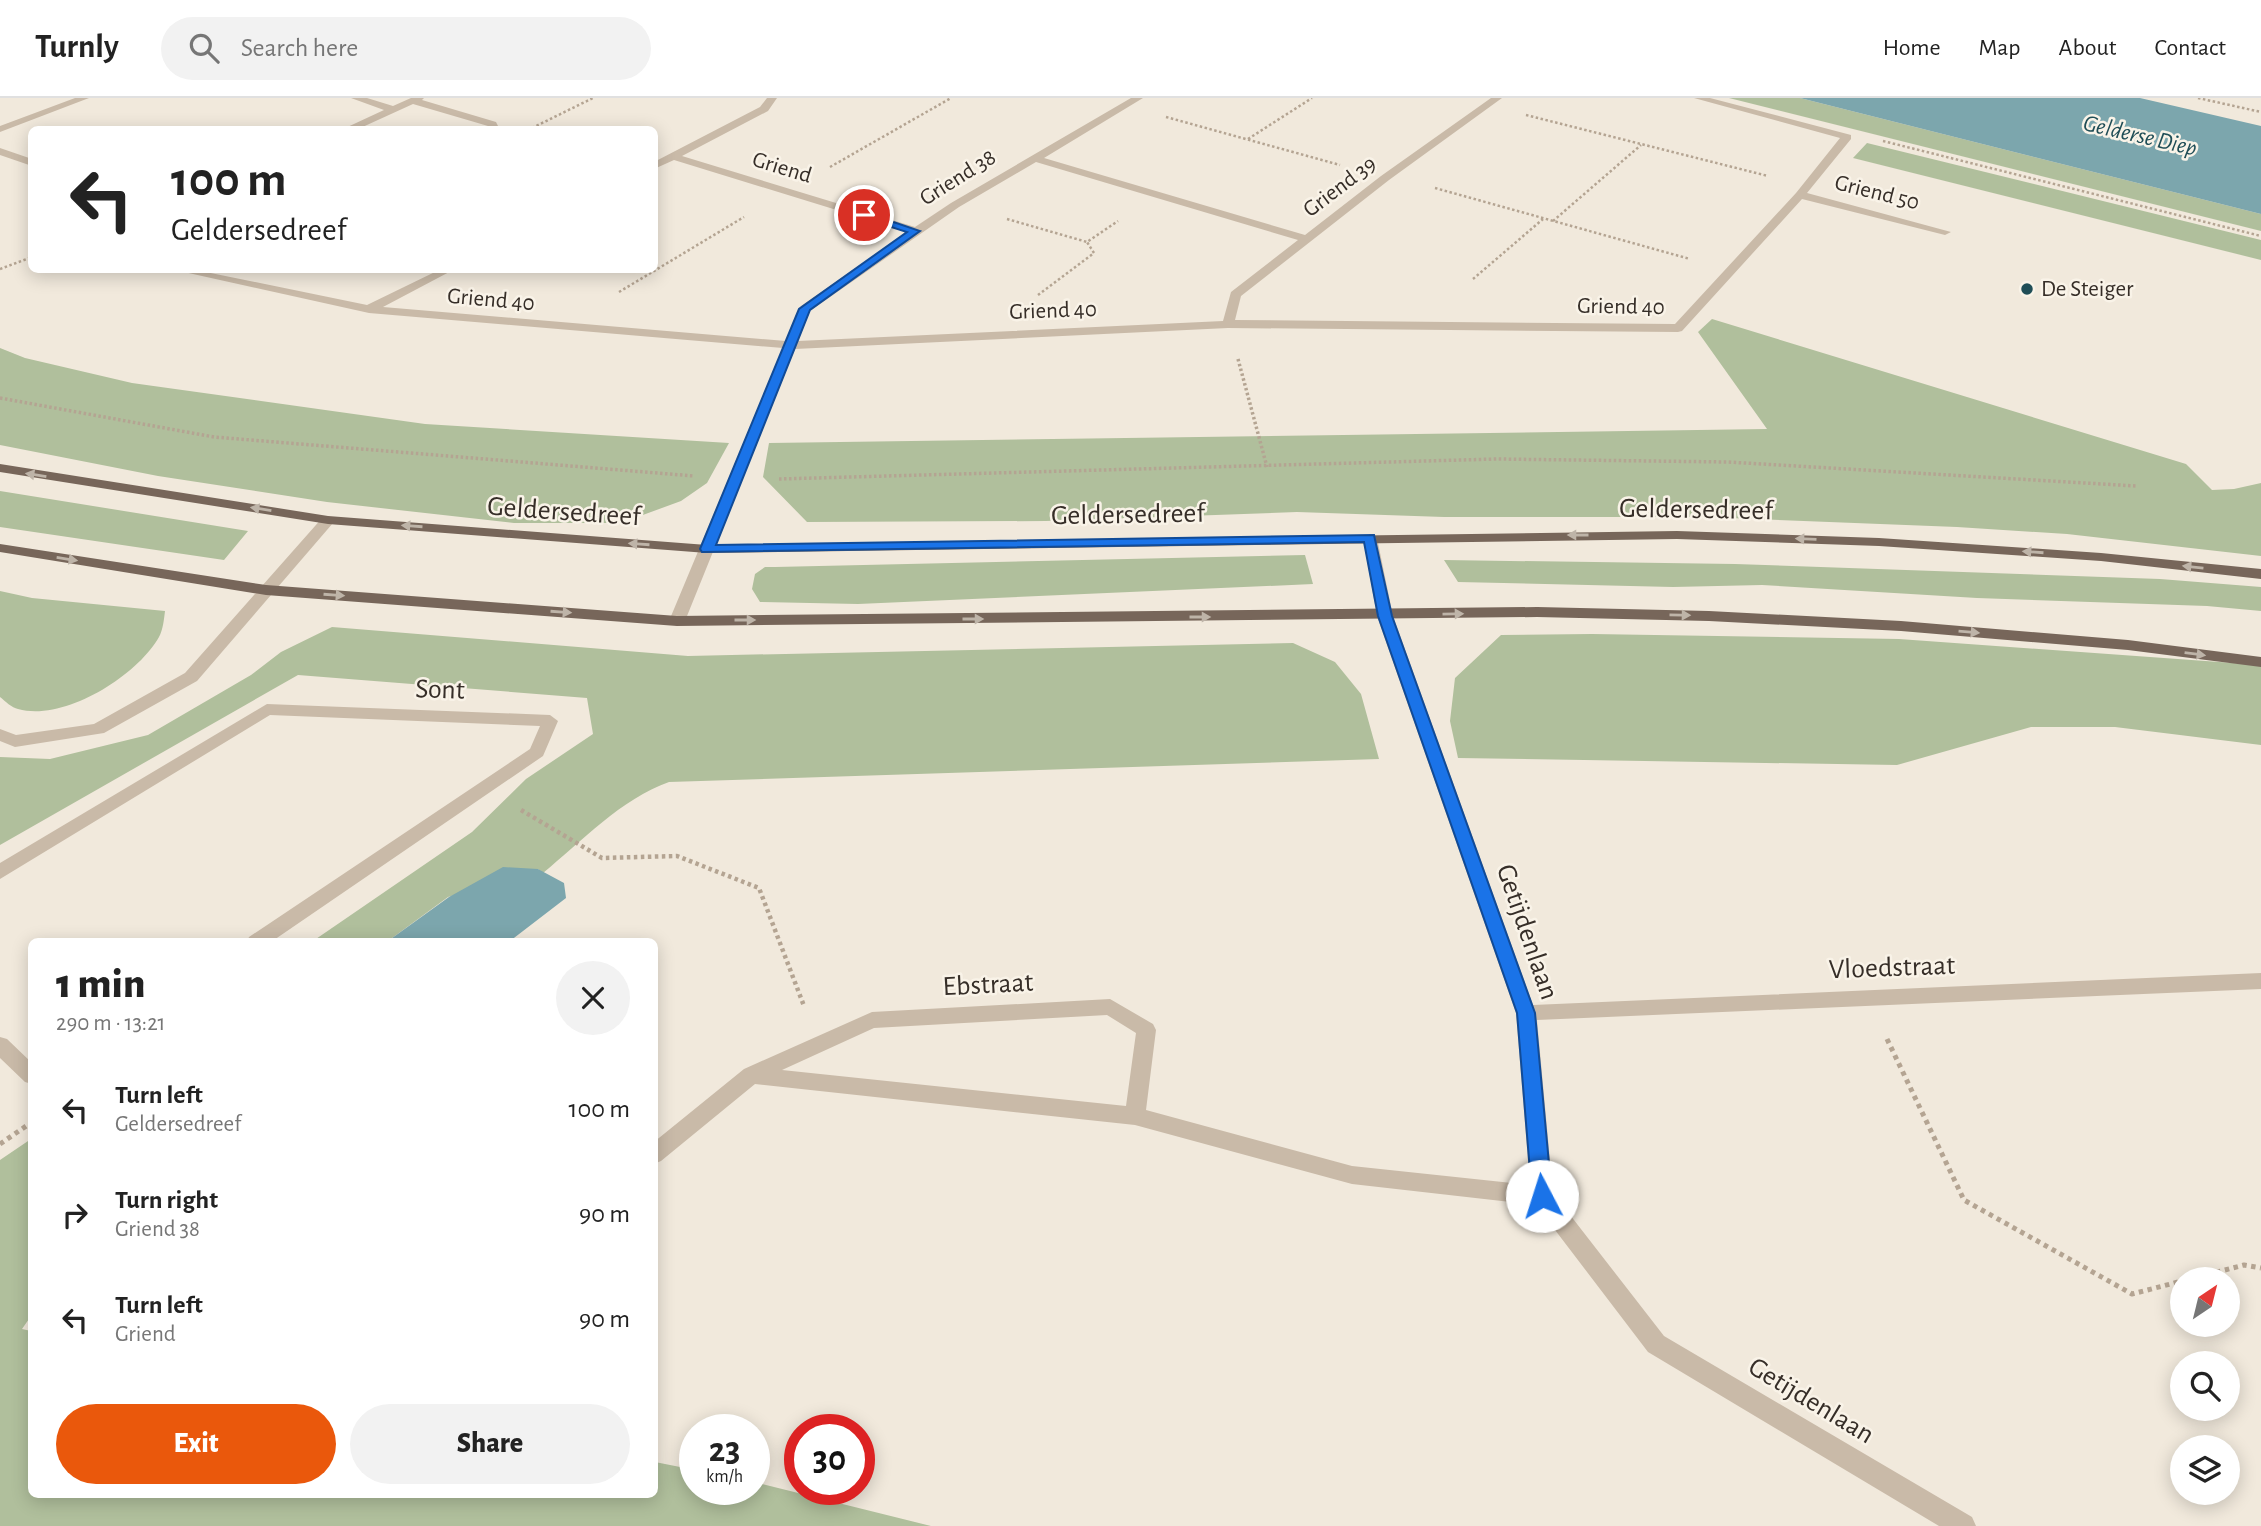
<!DOCTYPE html>
<html lang="en">
<head>
<meta charset="utf-8">
<style>
	:root { --surface:#fff; --page:#f2f2f2; --text:#222; --muted:#767676; --line:#e0e0e0; --accent:#ea580c }
	body { margin:0; font-family:"Alegreya Sans",sans-serif; background:var(--page); color:var(--text); height:100vh; display:flex; flex-direction:column; font-size:26px; white-space:nowrap }
	* { box-sizing:border-box; margin:0 }
	p { font-size:23px; color:var(--muted) }
	.icon { flex:none; width:38px; height:38px; fill:none; stroke:currentColor; stroke-width:2; stroke-linecap:round; stroke-linejoin:round }
	.map { position:relative; flex:1; overflow:hidden }
	.panel { position:absolute; left:28px; top:840px; width:630px; height:560px; display:flex; flex-direction:column; background:var(--surface); border-radius:10px; box-shadow:0 4px 18px #0003 }
	.panel>* { flex:none }
	.banner { position:absolute; left:28px; top:28px; width:630px; height:147px; border-radius:10px; box-shadow:0 4px 18px #0003; background:#fff; color:var(--text); overflow:hidden }
	.needle { width:46px; rotate:35deg }
	.controls { position:absolute; left:2170px; top:1169px; display:grid; gap:14px }
	.controls a { display:grid; place-items:center; width:70px; height:70px; border-radius:50%; background:var(--surface); box-shadow:0 4px 18px #0003; font-size:35px }
	.speed { position:absolute; left:679px; top:1316px; display:flex; gap:14px; font-size:35px; font-weight:700; text-align:center }
	.speed>* { display:grid; place-content:center; width:91px; height:91px; border-radius:50%; background:var(--surface); box-shadow:0 4px 18px #0003; line-height:1 }
	.speed small { font-size:18px; font-weight:400 }
	.speed .limit { border:10px solid #d22; background:#fff; color:#111 }
	.pin { position:absolute; display:grid; place-items:center; width:60px; height:60px; color:#fff; margin:-30px; border:4px solid #fff; border-radius:50%; box-shadow:0 2px 7px #0007 }
	.me { position:absolute; width:77px; margin:-38px; rotate:355deg; stroke-linejoin:round; filter:drop-shadow(0 0 5px #0008) }
	.turn { display:flex; align-items:center; gap:24px; height:147px; padding:0 28px; font-size:32px }
	.turn .icon { width:91px; height:91px; stroke-width:2.5 }
	.turn b { display:block; font-size:49px; line-height:60px }
	.round { display:grid; place-items:center; flex:none; width:74px; height:74px; border-radius:37px; background:var(--page) }
	.headline { display:flex; align-items:center; justify-content:space-between; height:119px; padding:0 28px }
	h1 { font-size:42px; font-weight:800; line-height:52px }
	.primary-button { display:flex; gap:14px; margin-top:auto; padding:14px 28px }
	.primary-button a { flex:1; height:80px; border-radius:42px; background:var(--accent); color:#fff; font-size:28px; font-weight:800; line-height:80px; text-align:center }
	.primary-button a+a { background:var(--page); color:var(--text) }
	ul { padding:0; list-style:none }
	li { display:flex; align-items:center; gap:21px; height:105px; padding:0 28px }
	li div { flex:1 }
	li b { display:block; font-size:26px }
	li em { font-style:normal }
	header { display:flex; align-items:center; gap:42px; box-sizing:border-box; height:98px; padding:0 35px; background:var(--surface); border-bottom:2px solid var(--line) }
	header strong { font-size:33px }
	nav { display:flex; gap:38px; margin-inline-start:auto; font-size:24px }
	.search { width:490px; height:63px; background:var(--page); display:flex; align-items:center; gap:18px; box-sizing:border-box; padding:0 24px; border-radius:38px; color:var(--muted); font-size:26px }
	.map>svg:first-child { display:block }
	.green { fill:#b0bf9c }
	.water { fill:#7ca6ad }
	.lines { fill:none; stroke-linecap:round; stroke-linejoin:round }
	.path-far3 { stroke:#b4a492; stroke-width:2.5; stroke-dasharray:2.5 2.5; stroke-linecap:butt }
	.path-far2 { stroke:#b4a492; stroke-width:3.5; stroke-dasharray:2.5 2.5; stroke-linecap:butt }
	.path-far1 { stroke:#b4a492; stroke-width:4.5; stroke-dasharray:3.5 3.5; stroke-linecap:butt }
	.path { stroke:#b4a492; stroke-width:5; stroke-dasharray:4.5 4.5; stroke-linecap:butt }
	.minor { fill:#c9baa8; fill-rule:evenodd }
	.major { fill:#77665a; fill-rule:evenodd }
	.oneway { fill:#beb4a8 }
	.route { fill:#1a73e8; stroke:#114b97; stroke-width:2 }
	.poi-dot { fill:#1f4d56; stroke:#f9f3e8; stroke-width:2.5 }
	.labels { text-anchor:middle; dominant-baseline:central; stroke-width:5; stroke-linejoin:round; paint-order:stroke }
	.far-street-label { font-size:23px; fill:#362e28; stroke:#f9f3e8 }
	.far-poi-label { font-size:23px; fill:#362e28; stroke:#f9f3e8; text-anchor:start }
	.far-water-label { font-size:24px; font-style:italic; fill:#1f4d56; stroke:#f9f3e8 }
	.street-label { font-size:28px; fill:#362e28; stroke:#f9f3e8 }
</style>
</head>
<body>
<header>
<strong>Turnly</strong>
<div class="search"><svg class="icon" aria-label="search" viewBox="0 0 24 24"><circle cx="10" cy="10" r="6"/><path d="M15 15l6 6"/></svg>Search here</div>
<nav><a>Home</a><a>Map</a><a>About</a><a>Contact</a></nav>
</header>
<div class="map">
<svg width="2261" height="1428" viewBox="0 0 2261 1428">
	<rect width="100%" height="100%" fill="#f1e9dc"/>
	<!-- green -->
	<path class="green" d="M1729 0H1800L2261 116V133Z
		M1867 45 2261 142V162L1853 60Z
		M1712 221 2186 366 2212 392 2234 391 2261 385V458L2067 436 1957 429 1704 419H1444L1297 414 1046 423 807 424 763 379 769 345 1767 331 1698 234Z
		M0 250 25 260 132 285 425 326 729 345 707 385 681 403 621 425H514L327 404 158 378 0 347Z
		M0 393 248 433 224 462 0 429Z
		M1305 457 1313 486 858 506 760 504 752 491 755 476 765 469H775Z
		M1444 462 1735 466 2160 481 2261 489V513L2207 508 1977 500 1762 487 1673 489 1458 484Z
		M0 493 32 500 165 513C164 521 163 532 159 539 137 578 64 624 18 611 12 610 5 603 0 599Z
		M332 529 688 558 1293 545 1335 564 1361 596 1379 661 669 684C621 701 582 743 543 775L538 771 448 799 388 843H313L472 734 526 681 593 636 587 600 298 577 0 747V659L50 661 148 637 251 577 281 554Z
		M1592 536 1899 541 2261 567V647L2115 629H2031L1897 667 1458 660 1450 623 1455 580 1501 537Z
		M31 1041V1218L22 1231 31 1233 32 1396H654L655 1364 695 1372V1391H754V1384L931 1428H0V1062Z"/>
	<!-- water -->
	<path class="water" d="M1800 0H2140L2261 28V116Z
		M503 769 538 771 564 785 566 800 510 843H388L449 799Z"/>
	<g class="lines">
		<!-- path-far3 -->
		<path class="path-far3" d="M2198 0 2261 14
			M1526 17 1768 78
			M1166 19 1340 67
			M532 30 593 0
			M1248 41 1312 0
			M1883 43 2261 138
			M830 69 951 0
			M1435 90 1690 161
			M1007 121 1087 144 1118 123
			M1553 123 1641 47
			M0 171 32 159
			M1473 181 1543 121
			M619 194 744 119
			M1038 197 1094 155 1087 144"/>
		<!-- path-far2 -->
		<path class="path-far2" d="M1238 261 1267 369
			M0 300 214 339 694 378
			M779 381 1497 361 1728 364 2136 388"/>
		<!-- path-far1 -->
		<path class="path-far1" d="M521 712 602 760 677 758 759 790 804 908"/>
		<!-- path -->
		<path class="path" d="M1887 941 1964 1102 2132 1196 2182 1183
			M0 1046 32 1024
			M2190 1181 2244 1167 2261 1170"/>
		<!-- minor -->
		<path class="minor" d="M75 0H89L0 34V28Z
			M351 0H367L393 8 411 0H424L422 2 496 24 500 32H490L488 28 413 6 356 32H341L384 12Z
			M767 0H777L768 13 682 58 915 129 951 105 1131 0H1143L1044 60 1305 137 1381 78 1491 0H1502L1389 82 1241 198 1235 222 1675 226 1796 95 1840 40 1694 0H1710L1851 37V41L1807 95 1951 134 1945 137 1802 101 1682 233 1678 234 1228 230 795 251 685 523 677 528 669 523 783 250 369 215 175 172H196L367 207 439 172H453L383 209 786 243 801 208 908 134 674 62 654 71V64L760 9ZM1036 64 1298 142 1231 194 1223 223 798 243 810 213 959 109Z
			M0 50 32 61V68L0 57Z
			M328 418 335 422 333 425 197 583 104 635 15 649 0 643V631L16 637 94 626 185 575 323 419Z
			M1370 436 1377 440 1393 518 1533 907 2261 875V891L1537 922 1553 1095 1664 1238 1972 1419 1976 1428H1939L1648 1254 1536 1107 1352 1086 1135 1027 755 986 661 1063 654 1066V1044L744 971 872 914 1110 901 1153 926 1156 932 1146 1012 1352 1068 1530 1087 1516 915 1377 518 1363 440ZM1107 917 1136 935 1126 1008 782 972 874 930Z
			M267 606 550 617 558 623 543 658 271 844H247L249 839 530 651 540 628 270 617 0 781V765Z
			M0 939 7 941 32 965V986L25 984 0 960Z"/>
		<!-- major -->
		<path class="major" d="M0 366 328 418 707 447 1677 433 1879 440 2101 455 2261 471V481L2101 463 1879 448 1677 441 707 455 328 426 0 374Z
			M0 446 266 487 677 518 1537 509 1709 513 1901 523 2128 542 2261 559V569L2128 552 1901 533 1709 523 1537 519 677 528 266 497 0 454Z"/>
	</g>
	<!-- one-way arrows -->
	<defs><path id="oneway-solid" d="M-6-.8H1V-3.2L6.5 0L1 3.2V.8H-6Z" transform="scale(1.75)"/></defs>
	<g class="oneway">
		<use href="#oneway-solid" transform="translate(36 377) rotate(-171)"/>
		<use href="#oneway-solid" transform="translate(261 411) rotate(-171)"/>
		<use href="#oneway-solid" transform="translate(412 428) rotate(-176)"/>
		<use href="#oneway-solid" transform="translate(1578 437) rotate(180)"/>
		<use href="#oneway-solid" transform="translate(1806 441) rotate(-178)"/>
		<use href="#oneway-solid" transform="translate(639 446) rotate(-176)"/>
		<use href="#oneway-solid" transform="translate(2033 454) rotate(-176)"/>
		<use href="#oneway-solid" transform="translate(67 461) rotate(9)"/>
		<use href="#oneway-solid" transform="translate(2193 469) rotate(-174)"/>
		<use href="#oneway-solid" transform="translate(334 497) rotate(4)"/>
		<use href="#oneway-solid" transform="translate(561 514) rotate(4)"/>
		<use href="#oneway-solid" transform="translate(1453 516) rotate(-1)"/>
		<use href="#oneway-solid" transform="translate(1680 517) rotate(1)"/>
		<use href="#oneway-solid" transform="translate(1200 519)"/>
		<use href="#oneway-solid" transform="translate(973 521)"/>
		<use href="#oneway-solid" transform="translate(745 522)"/>
		<use href="#oneway-solid" transform="translate(1969 534) rotate(5)"/>
		<use href="#oneway-solid" transform="translate(2195 556) rotate(7)"/>
	</g>
	<!-- route -->
	<path class="route" d="M864 114 920 133 810 212 716 447 1374 437 1392 518 1535 915 1552 1098 1549 1104 1542 1106 1535 1104 1532 1098 1517 915 1378 518 1364 444 702 454 700 451 799 211 907 134 860 119Z"/>
	<!-- markers -->
	<circle class="poi-dot" cx="2027" cy="191" r="7"/>
	<g class="labels">
		<!-- far-street labels -->
		<g class="far-street-label">
			<text transform="translate(782 70) rotate(17)">Griend</text>
			<text transform="translate(958 80) rotate(-32)">Griend 38</text>
			<text transform="translate(1340 89) rotate(-37)">Griend 39</text>
			<text transform="translate(1877 95) rotate(14)">Griend 50</text>
			<text transform="translate(491 202) rotate(5)">Griend 40</text>
			<text transform="translate(1621 209) rotate(1)">Griend 40</text>
			<text transform="translate(1053 213) rotate(-2)">Griend 40</text>
		</g>
		<!-- far-poi labels -->
		<g class="far-poi-label">
			<text x="2041" y="191">De Steiger</text>
		</g>
		<!-- far-water labels -->
		<g class="far-water-label">
			<text transform="translate(2140 38) rotate(13)">Gelderse Diep</text>
		</g>
		<!-- street labels -->
		<g class="street-label">
			<text transform="translate(1696 412) rotate(1)">Geldersedreef</text>
			<text transform="translate(564 414) rotate(4)">Geldersedreef</text>
			<text transform="translate(1128 417) rotate(-1)">Geldersedreef</text>
			<text transform="translate(440 592) rotate(2)">Sont</text>
			<text transform="translate(1527 834) rotate(71)">Getijdenlaan</text>
			<text transform="translate(1892 870) rotate(-2)">Vloedstraat</text>
			<text transform="translate(988 887) rotate(-3)">Ebstraat</text>
			<text transform="translate(1811 1303) rotate(31)">Getijdenlaan</text>
		</g>
	</g>
</svg>
<div class="controls">
<a><svg class="needle" viewBox="-14 -14 28 28"><path d="M0-13l5 13h-10z" fill="#e53935"/><path d="M0 13l5-13h-10z" fill="#767676"/></svg></a>
<a><svg class="icon" aria-label="search" viewBox="0 0 24 24"><circle cx="10" cy="10" r="6"/><path d="M15 15l6 6"/></svg></a>
<a><svg class="icon" aria-label="layers" viewBox="0 0 24 24"><path d="M12 4l9 5-9 5-9-5zM3 14l9 5 9-5"/></svg></a>
</div>
<div class="speed"><div>23<small>km/h</small></div><div class="limit">30</div></div>
<div class="pin" style="left:864px;top:117px;background:#d93025"><svg class="icon" aria-label="arrive" viewBox="0 0 24 24"><path d="M6 21V4h12l-3 4 3 4H6"/></svg></div>
<svg class="me" style="left:1542px;top:1098px" viewBox="-20 -20 40 40"><circle r="19" fill="#fff"/><path d="M0-13L10 11 0 6-10 11z" fill="#1a73e8"/></svg>
<div class="banner">
<div class="turn"><svg class="icon" aria-label="left" viewBox="0 0 24 24"><path d="M17 20v-9H6M10 6l-5 5 5 5"/></svg><div><b>100 m</b>Geldersedreef</div></div>
</div>
<section class="panel">
<div class="headline"><div><h1>1 min</h1><p>290 m · 13:21</p></div><a class="round"><svg class="icon" aria-label="close" viewBox="0 0 24 24"><path d="M6 6l12 12M18 6L6 18"/></svg></a></div>
<ul>
<li><svg class="icon" aria-label="left" viewBox="0 0 24 24"><path d="M17 20v-9H6M10 6l-5 5 5 5"/></svg><div><b>Turn left</b><p>Geldersedreef</p></div><em>100 m</em></li>
<li><svg class="icon" aria-label="right" viewBox="0 0 24 24"><path d="M7 20v-9h11M14 6l5 5-5 5"/></svg><div><b>Turn right</b><p>Griend 38</p></div><em>90 m</em></li>
<li><svg class="icon" aria-label="left" viewBox="0 0 24 24"><path d="M17 20v-9H6M10 6l-5 5 5 5"/></svg><div><b>Turn left</b><p>Griend</p></div><em>90 m</em></li>
</ul>
<div class="primary-button"><a>Exit</a><a>Share</a></div>
</section>
</div>
</body>
</html>
